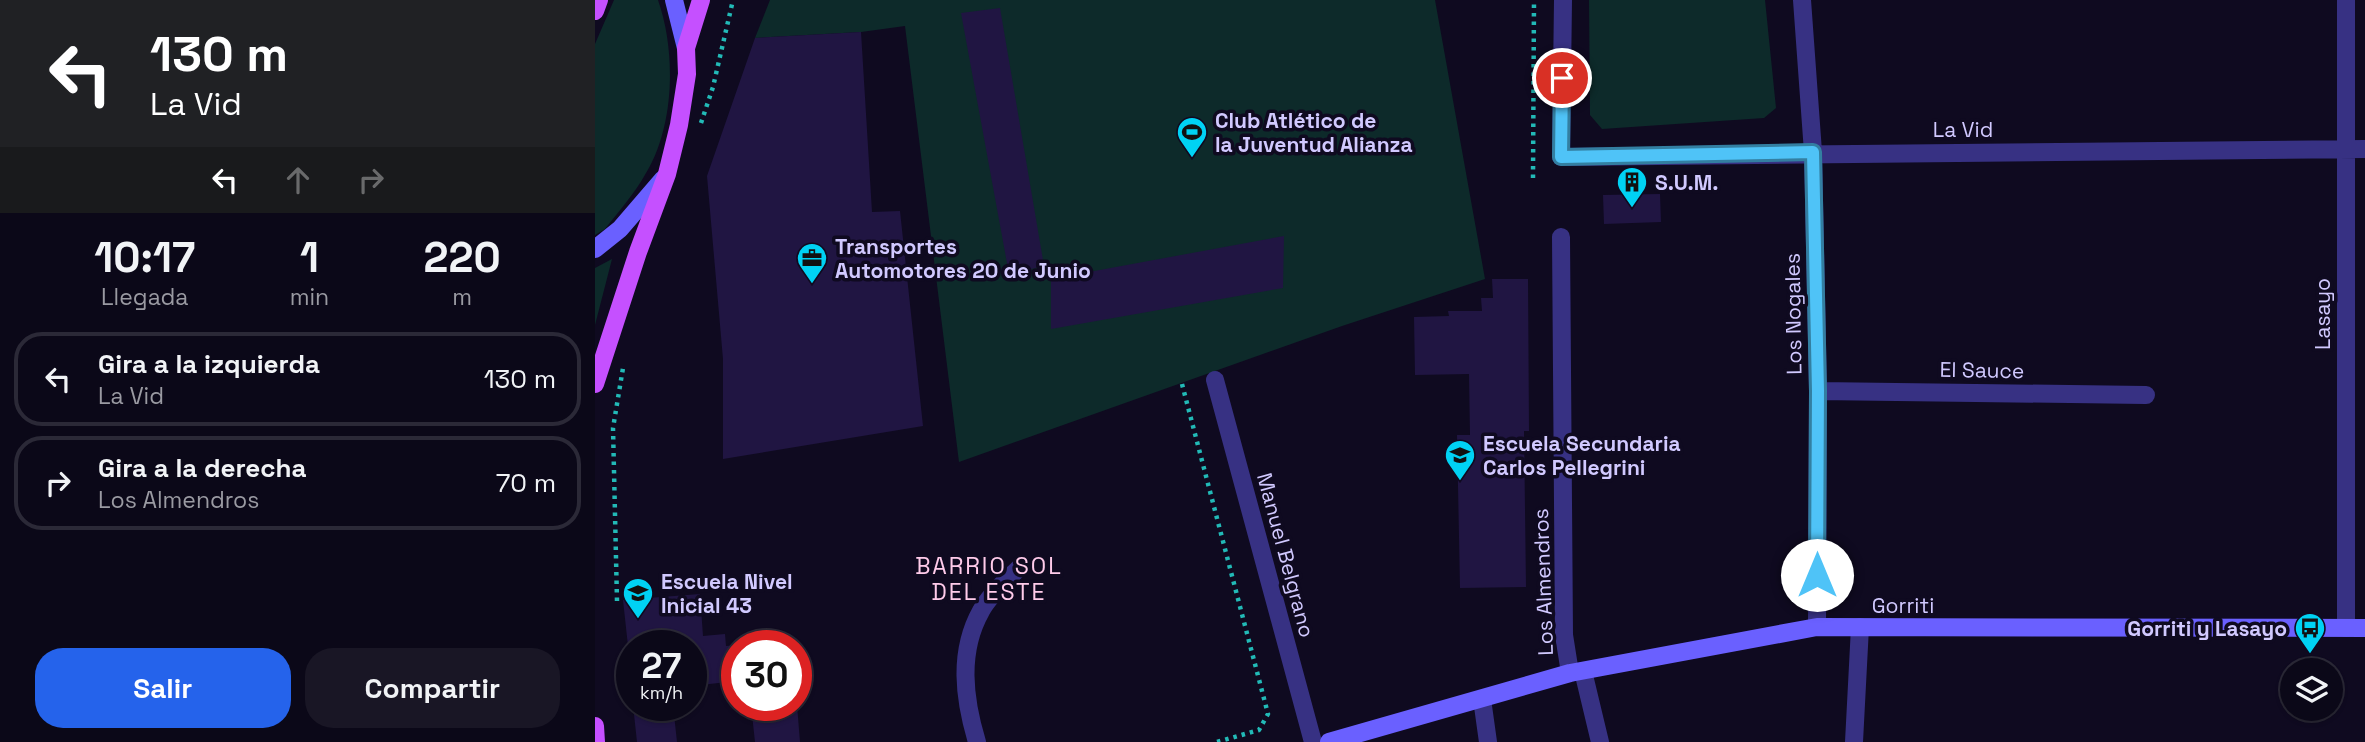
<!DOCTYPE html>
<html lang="es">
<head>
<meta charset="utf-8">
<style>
	:root { --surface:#0b0818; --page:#191625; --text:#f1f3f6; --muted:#9a9aa2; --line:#2b2937; --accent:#2563eb }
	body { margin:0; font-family:"Space Grotesk",sans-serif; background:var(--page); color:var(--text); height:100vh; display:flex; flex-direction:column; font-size:26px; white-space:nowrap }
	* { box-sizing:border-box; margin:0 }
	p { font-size:23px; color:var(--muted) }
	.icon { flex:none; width:38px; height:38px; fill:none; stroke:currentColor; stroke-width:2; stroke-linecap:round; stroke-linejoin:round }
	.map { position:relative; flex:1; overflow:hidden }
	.sheet { display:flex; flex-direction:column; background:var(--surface); width:595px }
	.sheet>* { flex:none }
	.top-card { background:#202124; color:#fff; overflow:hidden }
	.buttons { position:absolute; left:1685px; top:658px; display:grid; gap:14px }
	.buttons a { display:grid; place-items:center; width:63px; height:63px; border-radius:50%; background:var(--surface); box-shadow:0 2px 5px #0004,0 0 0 2px var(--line); font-size:35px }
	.speed { position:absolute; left:21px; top:630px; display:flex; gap:14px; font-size:35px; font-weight:700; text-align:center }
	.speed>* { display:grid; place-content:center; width:91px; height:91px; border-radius:50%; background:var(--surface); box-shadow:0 2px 5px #0004,0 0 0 2px var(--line); line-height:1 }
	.speed small { font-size:18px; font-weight:400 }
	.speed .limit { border:10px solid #d22; background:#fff; color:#111 }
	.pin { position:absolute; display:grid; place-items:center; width:60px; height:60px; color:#fff; margin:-30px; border:4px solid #fff; border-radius:50%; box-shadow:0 2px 7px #0007 }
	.me { position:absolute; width:77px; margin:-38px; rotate:0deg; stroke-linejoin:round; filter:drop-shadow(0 0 5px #0008) }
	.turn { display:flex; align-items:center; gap:24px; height:147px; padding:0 35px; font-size:32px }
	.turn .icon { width:91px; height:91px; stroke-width:2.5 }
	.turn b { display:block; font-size:49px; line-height:60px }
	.lanes { display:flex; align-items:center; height:66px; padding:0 35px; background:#0003; justify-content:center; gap:35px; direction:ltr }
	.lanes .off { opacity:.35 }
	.eta { display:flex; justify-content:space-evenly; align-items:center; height:119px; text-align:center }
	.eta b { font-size:42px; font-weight:600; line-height:49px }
	.action { display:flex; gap:14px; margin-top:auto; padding:14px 35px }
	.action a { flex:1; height:80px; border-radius:28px; background:var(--accent); color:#fff; font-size:28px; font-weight:600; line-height:80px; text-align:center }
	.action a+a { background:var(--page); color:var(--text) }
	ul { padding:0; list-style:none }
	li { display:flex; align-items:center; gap:21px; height:94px; margin:0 14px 10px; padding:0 21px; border:4px solid var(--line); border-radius:28px }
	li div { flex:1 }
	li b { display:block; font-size:26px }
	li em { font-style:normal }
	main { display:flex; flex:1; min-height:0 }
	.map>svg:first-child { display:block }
	.green { fill:#0d2a2a }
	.building { fill:#201542 }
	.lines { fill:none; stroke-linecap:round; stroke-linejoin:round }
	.path { stroke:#22bab7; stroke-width:4.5; stroke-dasharray:3.5 5; stroke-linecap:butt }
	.street { stroke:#373183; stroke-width:18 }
	.secondary { stroke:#6a60ff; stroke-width:18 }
	.primary { stroke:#c550ff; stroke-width:18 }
	.route-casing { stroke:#337fa1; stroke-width:18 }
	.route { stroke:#4fc3f7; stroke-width:12 }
	.labels { text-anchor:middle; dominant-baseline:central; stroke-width:7; stroke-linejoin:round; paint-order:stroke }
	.poi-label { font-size:21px; font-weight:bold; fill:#d1c9ff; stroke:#0f0a20; text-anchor:start }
	.street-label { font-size:21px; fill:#d1c9ff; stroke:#0f0a20 }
	.neighbourhood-label { font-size:23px; letter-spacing:2px; fill:#ffcbea; stroke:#0f0a20 }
</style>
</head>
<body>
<main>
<section class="sheet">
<div class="top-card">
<div class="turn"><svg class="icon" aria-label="left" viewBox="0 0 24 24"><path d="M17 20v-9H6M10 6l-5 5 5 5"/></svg><div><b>130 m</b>La Vid</div></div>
<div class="lanes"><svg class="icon" aria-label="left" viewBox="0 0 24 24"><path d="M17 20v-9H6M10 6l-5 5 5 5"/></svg><svg class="icon off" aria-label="ahead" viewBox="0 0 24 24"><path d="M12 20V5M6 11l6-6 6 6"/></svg><svg class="icon off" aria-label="right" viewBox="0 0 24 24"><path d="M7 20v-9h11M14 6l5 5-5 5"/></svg></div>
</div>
<div class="eta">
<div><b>10:17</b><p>Llegada</p></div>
<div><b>1</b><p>min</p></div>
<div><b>220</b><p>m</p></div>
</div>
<ul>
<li><svg class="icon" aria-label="left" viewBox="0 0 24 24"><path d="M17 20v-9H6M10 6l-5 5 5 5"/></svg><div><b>Gira a la izquierda</b><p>La Vid</p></div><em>130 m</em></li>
<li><svg class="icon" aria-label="right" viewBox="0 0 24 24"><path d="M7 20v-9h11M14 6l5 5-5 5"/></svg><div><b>Gira a la derecha</b><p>Los Almendros</p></div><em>70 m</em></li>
</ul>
<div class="action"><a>Salir</a><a>Compartir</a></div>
</section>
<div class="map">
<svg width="1770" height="742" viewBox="0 0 1770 742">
	<rect width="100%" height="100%" fill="#0f0a20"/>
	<!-- green -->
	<path class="green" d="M19 0H63C81 51 80 125 51 173 40 193 24 211 10 229L0 235V44Z
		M175 0H840L890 279 747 326 364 462 310 26 266 32 160 38Z
		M994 0H1170L1181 108 1169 118 1007 129 995 115Z
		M17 259 0 325V268Z"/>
	<!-- building -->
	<path class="building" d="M405 8 449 266 414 274 366 13Z
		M266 32 277 212 305 211 328 426 128 459V359L112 176 160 38Z
		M1065 194 1066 222 1009 224 1008 195Z
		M689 236 688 288 456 329V279Z
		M897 279H933L934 431H929L931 587 865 588 862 435H875L874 374 820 375 819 317 854 316 853 311H887L886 298H898Z
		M105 594 108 636 130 634 131 646 142 645V681L96 686V646H33L28 600Z
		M38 705H78L82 742H42Z
		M156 705H202L205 742H160Z"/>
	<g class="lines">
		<!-- path -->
		<path class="path" d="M106 123 118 87 138 0
			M938 178 939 0
			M587 384 673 714 664 730 622 742
			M22 601 18 428 28 368"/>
		<!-- street -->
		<path class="street" d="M968 0 966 157 1770 149
			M1207 0 1218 152 1223 391 1222 627
			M966 237 969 635 975 673
			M620 380 718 742
			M1223 391 1551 395
			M1751 628V0
			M988 671 1005 742
			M887 699 893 742
			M382 742C369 699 363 652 386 611 394 595 412 580 425 567
			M1259 742 1265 627"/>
		<!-- secondary -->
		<path class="secondary" d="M79 0 91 48
			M0 249 25 229 68 179
			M734 742 975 673 1222 627 1770 628"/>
		<!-- primary -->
		<path class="primary" d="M0 11 4 0
			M0 384 43 252 72 174 84 125 92 74 91 48 106 0
			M0 726 1 742"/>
	</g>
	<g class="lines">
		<!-- route casing -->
		<g class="route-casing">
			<path id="route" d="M967 78 966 157 1218 152 1223 391 1222 575"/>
		</g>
		<!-- route -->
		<use href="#route" class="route"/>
	</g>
	<!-- icons -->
	<defs>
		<g id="stadium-pin" transform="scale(1.575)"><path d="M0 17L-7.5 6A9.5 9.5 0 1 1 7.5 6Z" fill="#00d2f4" stroke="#0f0a20"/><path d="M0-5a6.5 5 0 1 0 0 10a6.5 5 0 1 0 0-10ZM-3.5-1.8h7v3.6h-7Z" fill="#111"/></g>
		<g id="building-pin" transform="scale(1.575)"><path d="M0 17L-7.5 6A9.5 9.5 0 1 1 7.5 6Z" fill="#00d2f4" stroke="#0f0a20"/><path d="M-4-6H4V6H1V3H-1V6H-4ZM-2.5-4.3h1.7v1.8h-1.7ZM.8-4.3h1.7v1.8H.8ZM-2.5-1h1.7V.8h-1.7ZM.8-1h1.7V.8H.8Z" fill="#111"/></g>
		<g id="office-pin" transform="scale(1.575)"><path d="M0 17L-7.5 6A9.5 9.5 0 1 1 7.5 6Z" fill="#00d2f4" stroke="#0f0a20"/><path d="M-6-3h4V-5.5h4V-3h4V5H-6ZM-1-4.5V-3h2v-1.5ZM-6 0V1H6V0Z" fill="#111"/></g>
		<g id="school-pin" transform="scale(1.575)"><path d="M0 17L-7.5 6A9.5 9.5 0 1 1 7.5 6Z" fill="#00d2f4" stroke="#0f0a20"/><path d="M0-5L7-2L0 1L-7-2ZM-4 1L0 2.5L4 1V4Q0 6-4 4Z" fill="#111"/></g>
		<g id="bus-pin" transform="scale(1.575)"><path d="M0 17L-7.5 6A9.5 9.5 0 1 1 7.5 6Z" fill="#00d2f4" stroke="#0f0a20"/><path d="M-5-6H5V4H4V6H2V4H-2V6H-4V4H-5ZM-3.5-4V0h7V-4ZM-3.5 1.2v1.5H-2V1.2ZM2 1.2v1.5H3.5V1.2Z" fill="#111"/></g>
	</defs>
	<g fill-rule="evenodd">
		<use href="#stadium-pin" x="597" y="132"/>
		<use href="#building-pin" x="1037" y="182"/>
		<use href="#office-pin" x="217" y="258"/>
		<use href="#school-pin" x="865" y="455"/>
		<use href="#school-pin" x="43" y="593"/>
		<use href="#bus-pin" x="1715" y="628"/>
	</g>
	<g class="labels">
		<!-- poi labels -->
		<g class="poi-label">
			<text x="620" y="120">Club Atlético de<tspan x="620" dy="24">la Juventud Alianza</tspan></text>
			<text x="1060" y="182">S.U.M.</text>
			<text x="240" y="246">Transportes<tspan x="240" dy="24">Automotores 20 de Junio</tspan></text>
			<text x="888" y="443">Escuela Secundaria<tspan x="888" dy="24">Carlos Pellegrini</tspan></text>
			<text x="66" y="581">Escuela Nivel<tspan x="66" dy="24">Inicial 43</tspan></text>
			<text x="1692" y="628" text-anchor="end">Gorriti y Lasayo</text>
		</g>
		<!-- street labels -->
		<g class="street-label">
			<text x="1368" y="129">La Vid</text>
			<text transform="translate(1198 314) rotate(-91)">Los Nogales</text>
			<text transform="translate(1727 314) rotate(-90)">Lasayo</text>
			<text transform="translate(1387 370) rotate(1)">El Sauce</text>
			<text transform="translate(691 555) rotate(75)">Manuel Belgrano</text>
			<text transform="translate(948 582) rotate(-92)">Los Almendros</text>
			<text x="1308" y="605">Gorriti</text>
		</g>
		<!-- neighbourhood labels -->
		<g class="neighbourhood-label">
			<text x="394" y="566">BARRIO SOL<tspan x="394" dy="26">DEL ESTE</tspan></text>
		</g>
	</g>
</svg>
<div class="buttons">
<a><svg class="icon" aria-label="layers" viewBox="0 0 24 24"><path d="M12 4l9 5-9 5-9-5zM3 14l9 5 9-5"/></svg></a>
</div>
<div class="speed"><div>27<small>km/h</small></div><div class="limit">30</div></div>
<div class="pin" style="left:967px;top:78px;background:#d93025"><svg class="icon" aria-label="arrive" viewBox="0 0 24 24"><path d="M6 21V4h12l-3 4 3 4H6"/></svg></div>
<svg class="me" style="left:1222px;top:575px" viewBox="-20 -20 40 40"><circle r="19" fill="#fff"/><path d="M0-13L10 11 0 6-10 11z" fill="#4fc3f7"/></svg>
</div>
</main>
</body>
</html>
